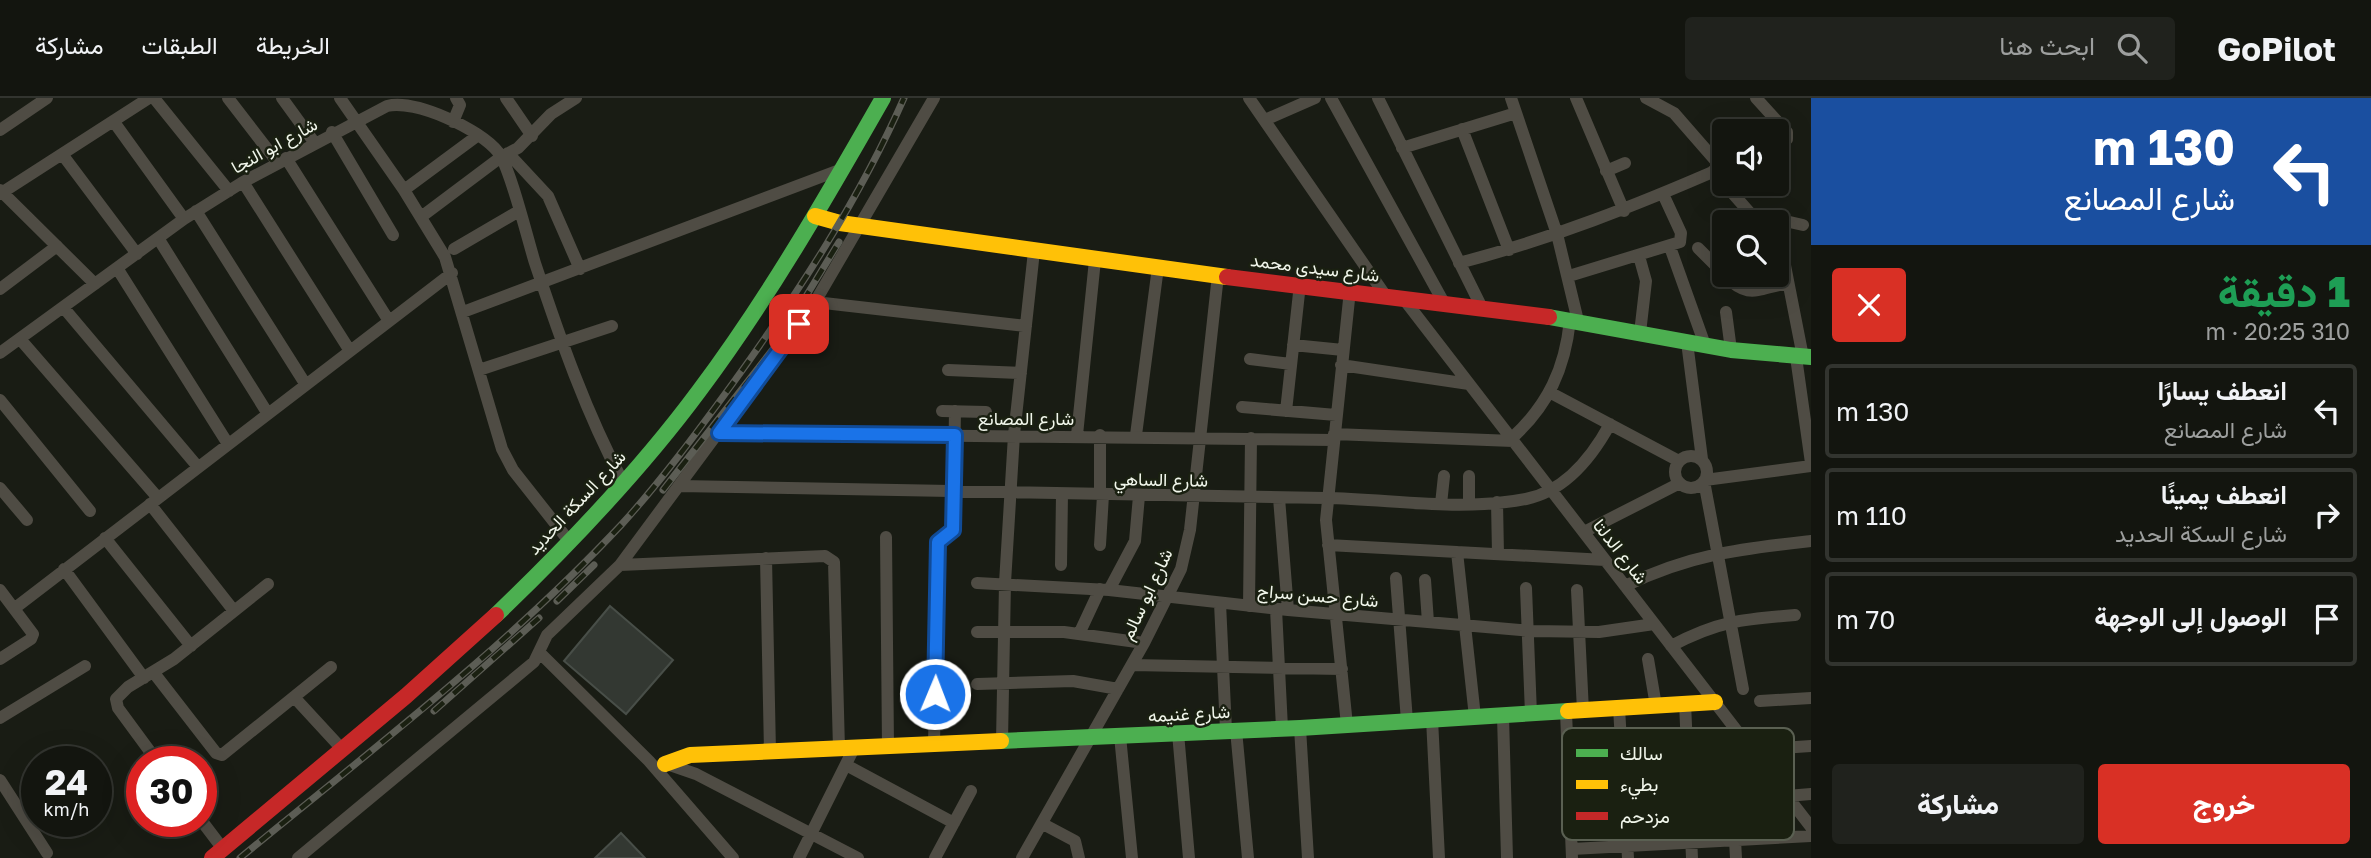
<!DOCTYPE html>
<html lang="ar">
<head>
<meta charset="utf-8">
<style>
	:root { --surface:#13150f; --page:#20221d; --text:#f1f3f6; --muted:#9d9f9e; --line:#32342f; --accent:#d93025 }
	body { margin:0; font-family:"Golos Text",Vazirmatn,sans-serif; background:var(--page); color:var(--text); direction:rtl; height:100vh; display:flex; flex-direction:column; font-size:26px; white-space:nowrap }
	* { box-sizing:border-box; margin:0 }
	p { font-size:23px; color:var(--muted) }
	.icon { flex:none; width:38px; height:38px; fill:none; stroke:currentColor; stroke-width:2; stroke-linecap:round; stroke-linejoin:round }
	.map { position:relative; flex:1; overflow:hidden; direction:ltr }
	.side { display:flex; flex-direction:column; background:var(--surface); width:560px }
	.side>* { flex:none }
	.guide { background:#1a4fa0; color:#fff; overflow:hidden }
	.fabs { position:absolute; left:1712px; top:21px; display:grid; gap:14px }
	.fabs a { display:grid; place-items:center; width:77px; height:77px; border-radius:7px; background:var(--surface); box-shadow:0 7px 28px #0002,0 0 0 2px var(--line); font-size:35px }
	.speed { position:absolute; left:21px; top:648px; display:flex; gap:14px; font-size:35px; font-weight:700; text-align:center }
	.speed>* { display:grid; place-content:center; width:91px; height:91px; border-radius:50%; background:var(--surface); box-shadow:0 7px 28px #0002,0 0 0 2px var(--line); line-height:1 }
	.speed small { font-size:18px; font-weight:400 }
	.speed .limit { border:10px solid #d22; background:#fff; color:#111 }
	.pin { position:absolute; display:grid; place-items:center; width:60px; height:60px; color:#fff; margin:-30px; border-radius:14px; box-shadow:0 4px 10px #0006 }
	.me { position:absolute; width:77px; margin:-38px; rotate:1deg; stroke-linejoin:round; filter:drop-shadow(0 0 5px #0008) }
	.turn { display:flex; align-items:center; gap:24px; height:147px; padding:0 21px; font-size:32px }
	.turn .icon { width:91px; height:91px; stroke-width:2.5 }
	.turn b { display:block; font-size:49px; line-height:60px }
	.round { display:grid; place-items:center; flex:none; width:74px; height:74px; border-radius:7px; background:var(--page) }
	.summary { display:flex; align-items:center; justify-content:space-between; height:119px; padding:0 21px }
	h1 { font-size:42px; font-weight:800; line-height:52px; color:#1e9e55 }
	.primary-button { display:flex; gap:14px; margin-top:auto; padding:14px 21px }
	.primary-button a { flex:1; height:80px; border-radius:7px; background:var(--accent); color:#fff; font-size:28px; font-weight:800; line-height:80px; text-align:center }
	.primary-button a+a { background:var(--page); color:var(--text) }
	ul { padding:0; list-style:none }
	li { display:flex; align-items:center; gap:21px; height:94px; margin:0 14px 10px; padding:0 7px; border:4px solid var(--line); border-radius:7px }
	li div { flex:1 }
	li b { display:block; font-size:26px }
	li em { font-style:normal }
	header { display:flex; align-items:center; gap:42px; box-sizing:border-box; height:98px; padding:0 35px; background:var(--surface); border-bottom:2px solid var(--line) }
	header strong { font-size:33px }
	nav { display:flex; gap:38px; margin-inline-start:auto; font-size:24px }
	.search { width:490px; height:63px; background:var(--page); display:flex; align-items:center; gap:18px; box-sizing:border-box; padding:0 24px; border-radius:7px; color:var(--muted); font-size:26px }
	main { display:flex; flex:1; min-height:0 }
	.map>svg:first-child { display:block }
	.building { fill:#333832; stroke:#484e48; stroke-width:2 }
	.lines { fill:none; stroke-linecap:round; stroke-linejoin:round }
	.street { stroke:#4f4c44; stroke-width:12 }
	.fast { stroke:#4caf50; stroke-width:16 }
	.slow { stroke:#ffc107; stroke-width:16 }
	.jam { stroke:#c62828; stroke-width:16 }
	.rail-casing { stroke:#5c5d55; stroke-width:7 }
	.rail { stroke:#1a2011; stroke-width:4.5; stroke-dasharray:13; stroke-linecap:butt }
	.route-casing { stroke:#114b97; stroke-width:18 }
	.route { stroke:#1a73e8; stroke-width:12 }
	.labels { text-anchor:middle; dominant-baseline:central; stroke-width:5; stroke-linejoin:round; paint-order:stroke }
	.street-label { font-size:18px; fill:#f1f6eb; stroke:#1a2011 }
	.key { fill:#1a2011; stroke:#5a6052; stroke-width:2 }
	.key-label { font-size:19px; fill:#f1f6eb }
</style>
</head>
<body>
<header>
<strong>GoPilot</strong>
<div class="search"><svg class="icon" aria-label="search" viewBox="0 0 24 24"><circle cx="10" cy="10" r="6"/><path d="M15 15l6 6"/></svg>ابحث هنا</div>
<nav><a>الخريطة</a><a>الطبقات</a><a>مشاركة</a></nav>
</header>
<main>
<section class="side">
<div class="guide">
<div class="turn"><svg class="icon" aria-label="left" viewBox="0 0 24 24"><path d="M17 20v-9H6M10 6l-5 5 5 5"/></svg><div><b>130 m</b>شارع المصانع</div></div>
</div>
<div class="summary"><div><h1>1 دقيقة</h1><p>310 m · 20:25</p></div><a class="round" style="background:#d93025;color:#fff"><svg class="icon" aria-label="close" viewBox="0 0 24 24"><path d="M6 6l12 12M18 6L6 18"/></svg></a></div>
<ul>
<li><svg class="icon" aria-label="left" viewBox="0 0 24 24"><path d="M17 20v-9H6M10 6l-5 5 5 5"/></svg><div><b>انعطف يسارًا</b><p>شارع المصانع</p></div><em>130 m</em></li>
<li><svg class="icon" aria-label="right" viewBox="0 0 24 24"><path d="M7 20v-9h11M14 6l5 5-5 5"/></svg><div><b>انعطف يمينًا</b><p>شارع السكة الحديد</p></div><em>110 m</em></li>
<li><svg class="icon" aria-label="arrive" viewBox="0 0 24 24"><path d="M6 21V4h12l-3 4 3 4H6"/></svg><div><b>الوصول إلى الوجهة</b></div><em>70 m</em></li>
</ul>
<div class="primary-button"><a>خروج</a><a>مشاركة</a></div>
</section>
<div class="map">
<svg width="1811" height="760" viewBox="0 0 1811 760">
	<rect width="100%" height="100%" fill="#191c14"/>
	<!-- building -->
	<path class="building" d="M610 508 673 562 626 616 564 563Z
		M621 735 645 760H595Z"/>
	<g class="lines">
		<!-- street -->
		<path class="street" d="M154 0 229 93
			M228 0 278 65
			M282 0 314 44
			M340 0 404 92 445 159 502 351 513 372 569 443
			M506 0 532 38
			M1249 0 1385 197
			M1331 0 1444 205
			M1378 0 1482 210
			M1511 0 1557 136 1578 223
			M1576 0 1624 113
			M1646 0 1674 15 1722 70
			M1756 0 1787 34V41L1776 45
			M1265 22 1315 0
			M114 24 184 121
			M453 24 460 7 456 0
			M1462 31 1509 152
			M0 32 47 0
			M332 34 393 137
			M1402 50 1516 15
			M508 55 548 98 580 171
			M62 56 137 156
			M286 60 389 223
			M1606 73 1625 65
			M1713 73 1750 115 1803 127
			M243 84 350 253
			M0 92 95 186
			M404 92 477 38
			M0 96 149 0
			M196 113 306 287
			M421 119 501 59 518 50 551 16 576 0
			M158 140 268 316
			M1781 147 1803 259
			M1670 149 1705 247
			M1698 150 1724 176
			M454 151 519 113
			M1639 158 1646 183 1640 235
			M1459 165C1551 141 1637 107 1724 69
			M117 170 228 346
			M1724 177C1749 202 1756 191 1788 185
			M1569 178 1680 144 1681 135 1663 96
			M0 191 57 148
			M1403 200 1811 729
			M815 204 1026 228
			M63 209 198 369
			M463 214 842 71
			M1726 214 1731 252
			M20 241 158 400
			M1687 244 1702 361
			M1293 247 1343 252
			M0 255 184 121 243 84 387 8C415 1 480 31 498 54 510 68 528 143 535 165 560 240 586 315 623 384
			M1796 259 1811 365
			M1250 261 1291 266
			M1341 267 1469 286
			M479 272 612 228
			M948 272 1021 275
			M1551 295 1679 363
			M0 302 90 413
			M1242 309 1336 317
			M942 313 986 314
			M1286 313 1300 186
			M719 335 1333 342
			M1334 336 1513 343
			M1077 337 1095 162
			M1136 337 1158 169
			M1512 340C1548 307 1565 271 1570 222
			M1675 374a16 16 0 1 1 32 0a16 16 0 1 1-32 0Z
			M1705 382 1811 368
			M1704 383 1743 591
			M679 388C895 393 1110 397 1325 400 1391 401 1460 414 1526 401 1565 393 1592 359 1610 326
			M0 390 27 422
			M1100 397V337
			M1279 400 1288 512
			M1497 404 1498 456
			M150 406 234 513
			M1441 406 1444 378
			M1469 406V378
			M1584 434 1680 385
			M886 439 888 649
			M105 440 191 548
			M1100 447 1103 397
			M1328 447 1605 462
			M1457 454 1475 619
			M766 460 770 654
			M620 467 825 458 834 464 839 651
			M1061 467 1062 396
			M64 471 144 580
			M1396 480 1407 623
			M1425 482 1428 524
			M977 485 1109 492 1288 512 1533 533 1599 534 1654 526
			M1625 488C1691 456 1740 451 1811 443
			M1526 490 1531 616
			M0 492 33 536 31 541 0 561
			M1109 492 1135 443 1139 398
			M1577 492 1583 613
			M1220 505 1226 632
			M1249 508 1251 340
			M15 510 452 175
			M1276 511 1282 630
			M977 534H1064L1144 545
			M1079 536 1100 491
			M1671 548C1718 523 1743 521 1795 517
			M539 554 649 663 733 760
			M1648 561 1656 608
			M1132 567 1342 571
			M154 575 216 655 222 657 331 569
			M977 586 1073 583 1118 591
			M294 599 341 650
			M1760 603 1811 600
			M1685 605 1692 760
			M1619 610 1628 760
			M1566 614 1572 760
			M1503 618 1507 760
			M0 620 85 568
			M1432 621 1439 760
			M1347 627 1326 422 1350 192
			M1300 630 1308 760
			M1236 632 1248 760
			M1178 635 1189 760
			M1120 638 1132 760
			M1002 643 1005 485 1014 337 1034 153
			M934 646 938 444 953 432 955 313
			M1752 652 1811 648
			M157 663 118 610 116 601 128 589 174 561 268 486
			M667 666 696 676 858 760
			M846 667 954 725
			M0 682 47 755
			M1787 698 1811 696
			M201 722 223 751
			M1043 726 1075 743 1079 760
			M1735 742 1736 760
			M1572 751 1811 738
			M298 760 534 564 547 537 620 467 815 204 934 0
			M799 760 854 650
			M935 760 971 693
			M1022 760 1144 545 1181 471 1190 432 1218 177"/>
		<!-- fast -->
		<path class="fast" d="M1549 219 1731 252 1811 259
			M496 517C569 447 639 374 699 293 768 201 826 100 883 0
			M1001 643 1300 630 1568 613"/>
		<!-- slow -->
		<path class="slow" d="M815 118 840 125 1227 179
			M1568 613 1715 604
			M665 666 690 657 1001 643"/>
		<!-- jam -->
		<path class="jam" d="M1227 179 1549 219
			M212 760 406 598 496 517"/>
		<!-- rail casing -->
		<g class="rail-casing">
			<path id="rail" d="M663 392 777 246 839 144
				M557 503 594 467
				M434 613 539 520
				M240 760C370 653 507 549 622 426 662 382 698 333 733 285 798 195 859 102 904 0"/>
		</g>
		<!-- rail -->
		<use href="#rail" class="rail"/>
	</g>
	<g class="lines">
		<!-- route casing -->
		<g class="route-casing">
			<path id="route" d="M799 226 719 335 955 337 953 432 938 444 935 596"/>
		</g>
		<!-- route -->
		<use href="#route" class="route"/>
	</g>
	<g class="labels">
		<!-- street labels -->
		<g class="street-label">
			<text transform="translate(274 47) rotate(-29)">شارع ابو النجا</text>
			<text transform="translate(1315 169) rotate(7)">شارع سيدى محمد</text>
			<text x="1026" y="320">شارع المصانع</text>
			<text transform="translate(1161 381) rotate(1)">شارع الساهي</text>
			<text transform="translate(576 404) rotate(-47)">شارع السكة الحديد</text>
			<text transform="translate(1621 453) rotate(52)">شارع الدلتا</text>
			<text transform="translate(1146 496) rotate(-65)">شارع ابو سالم</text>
			<text transform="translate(1318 497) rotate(5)">شارع حسن سراج</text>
			<text transform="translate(1189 615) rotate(-3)">شارع غنيمه</text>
		</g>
	</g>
	<!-- legend -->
	<rect x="1562" y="630" width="232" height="112" rx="10" class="key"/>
	<rect x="1576" y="651" width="32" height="8" fill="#4caf50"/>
	<rect x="1576" y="682" width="32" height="9" fill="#ffc107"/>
	<rect x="1576" y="714" width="32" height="8" fill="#c62828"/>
	<g class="key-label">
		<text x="1620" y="662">سالك</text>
		<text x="1620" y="693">بطيء</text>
		<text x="1620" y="725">مزدحم</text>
	</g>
</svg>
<div class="fabs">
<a><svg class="icon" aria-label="sound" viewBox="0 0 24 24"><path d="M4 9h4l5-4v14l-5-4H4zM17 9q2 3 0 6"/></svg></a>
<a><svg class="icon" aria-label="search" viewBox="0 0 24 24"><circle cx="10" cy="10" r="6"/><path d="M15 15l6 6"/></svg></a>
</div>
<div class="speed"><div>24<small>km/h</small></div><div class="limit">30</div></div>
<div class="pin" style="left:799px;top:226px;background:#d93025"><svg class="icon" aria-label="arrive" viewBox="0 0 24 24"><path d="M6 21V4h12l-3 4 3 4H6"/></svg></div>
<svg class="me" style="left:935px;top:596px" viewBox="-20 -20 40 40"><circle r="17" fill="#1a73e8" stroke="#fff" stroke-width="3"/><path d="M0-11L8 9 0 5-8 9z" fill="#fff"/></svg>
</div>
</main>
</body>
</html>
